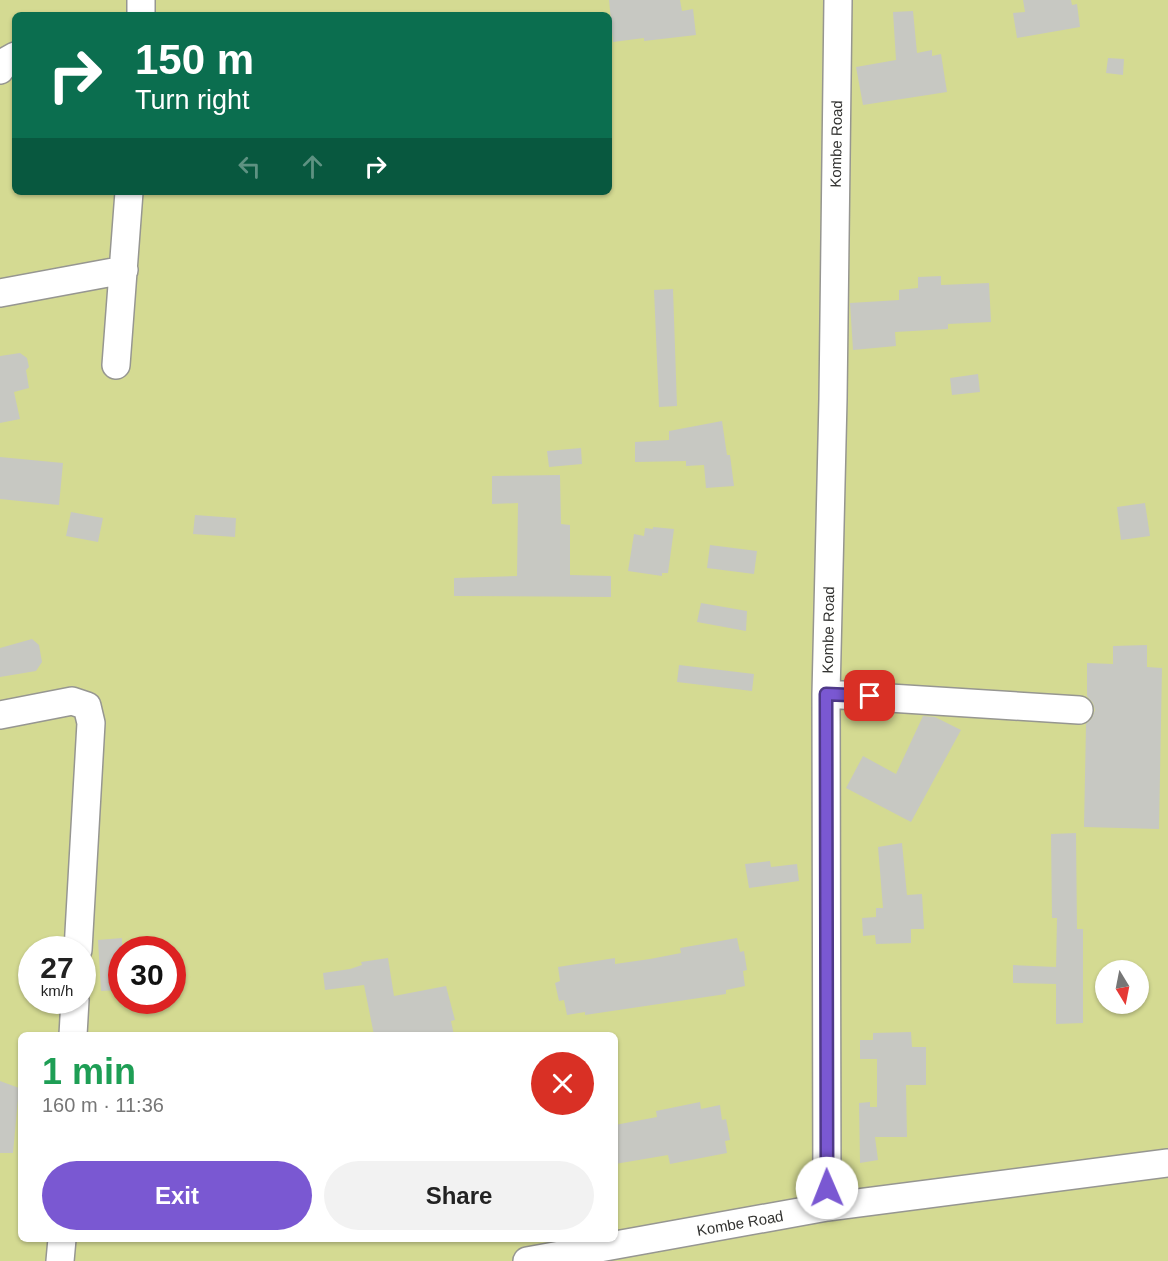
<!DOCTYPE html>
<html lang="en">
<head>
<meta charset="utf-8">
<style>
	:root { --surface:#fff; --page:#f2f2f2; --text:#222; --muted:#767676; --accent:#7a58d2 }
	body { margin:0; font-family:Arial,sans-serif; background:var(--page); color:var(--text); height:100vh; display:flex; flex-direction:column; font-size:22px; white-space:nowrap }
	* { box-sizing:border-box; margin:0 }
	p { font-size:20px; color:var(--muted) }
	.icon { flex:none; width:33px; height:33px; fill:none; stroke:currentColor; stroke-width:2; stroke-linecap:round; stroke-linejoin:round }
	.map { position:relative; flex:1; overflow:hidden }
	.panel { position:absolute; left:18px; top:1032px; width:600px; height:210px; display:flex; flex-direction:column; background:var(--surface); border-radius:9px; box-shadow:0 2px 4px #0004 }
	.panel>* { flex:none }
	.top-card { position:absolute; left:12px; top:12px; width:600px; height:183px; border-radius:9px; box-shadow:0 2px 4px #0004; background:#0b6e4f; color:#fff; overflow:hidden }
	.needle { width:39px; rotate:170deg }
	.buttons { position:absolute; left:1095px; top:960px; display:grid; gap:12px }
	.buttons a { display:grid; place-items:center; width:54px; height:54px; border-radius:50%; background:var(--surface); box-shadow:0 2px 4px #0004; font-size:30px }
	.speed { position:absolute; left:18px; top:936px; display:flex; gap:12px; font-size:30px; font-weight:700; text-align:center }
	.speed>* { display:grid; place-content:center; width:78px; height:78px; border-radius:50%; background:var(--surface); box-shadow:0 2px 4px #0004; line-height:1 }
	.speed small { font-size:15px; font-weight:400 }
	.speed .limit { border:9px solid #d22; background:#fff; color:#111 }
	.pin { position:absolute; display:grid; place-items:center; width:51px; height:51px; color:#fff; margin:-26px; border-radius:12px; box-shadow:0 3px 9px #0006 }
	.me { position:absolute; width:66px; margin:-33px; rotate:359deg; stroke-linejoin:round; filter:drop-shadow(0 0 4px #0008) }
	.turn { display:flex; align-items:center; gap:21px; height:126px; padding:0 24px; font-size:27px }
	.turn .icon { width:78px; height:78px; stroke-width:2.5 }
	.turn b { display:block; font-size:42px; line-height:51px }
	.lanes { display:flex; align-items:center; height:57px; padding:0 24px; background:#0003; justify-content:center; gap:30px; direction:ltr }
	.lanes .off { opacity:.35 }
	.round { display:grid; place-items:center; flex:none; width:63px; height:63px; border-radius:32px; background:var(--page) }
	.overview { display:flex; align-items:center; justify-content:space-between; height:102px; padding:0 24px }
	h1 { font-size:36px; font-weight:800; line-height:45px; color:#1e9e55 }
	.action { display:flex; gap:12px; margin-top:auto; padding:12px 24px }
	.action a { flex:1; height:69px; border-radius:36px; background:var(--accent); color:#fff; font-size:24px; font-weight:800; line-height:69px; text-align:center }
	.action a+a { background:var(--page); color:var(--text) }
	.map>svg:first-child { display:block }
	.green { fill:#d4da92; fill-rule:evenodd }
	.building { fill:#c7c8c2 }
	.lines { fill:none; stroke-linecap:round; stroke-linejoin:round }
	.minor-casing { stroke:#969691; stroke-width:30 }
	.minor { stroke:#fff; stroke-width:27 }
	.route-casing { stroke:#4f3988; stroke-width:15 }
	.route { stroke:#7a58d2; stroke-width:10 }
	.labels { text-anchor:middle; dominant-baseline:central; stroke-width:5; stroke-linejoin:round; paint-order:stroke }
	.street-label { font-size:15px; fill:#333331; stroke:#fffffe }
</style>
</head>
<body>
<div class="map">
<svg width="1168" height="1261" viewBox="0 0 1168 1261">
	<rect width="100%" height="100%" fill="#f8f9f2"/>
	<!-- green -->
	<path class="green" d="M0 0H1168V1261H0ZM15 15H609V192H15ZM32 950H82V1000H32ZM122 950H172V1000H122ZM1106 970H1138V1004H1106ZM21 1035H615V1239H21Z"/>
	<!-- building -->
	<path class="building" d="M609 0H680L682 11 693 9 696 35 644 41V38L613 42Z
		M1023 0H1071L1072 5 1077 4 1080 27 1017 38 1013 13 1025 12Z
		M913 11 917 53 932 50V56L941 54 947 92 863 105 856 67 896 60 893 12Z
		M1108 58 1124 59 1123 75 1106 73Z
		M941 276V285L989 283 991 322 948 324V329L895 332 896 346 853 350 850 303 899 300V290L918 288V277Z
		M673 289 677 406 659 407 654 290Z
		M20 353 27 358 29 367 26 370 29 388 14 392 20 419 0 423V356Z
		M978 374 980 392 952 395 950 378Z
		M722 421 727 455H730L734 486 706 488 704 465 686 466V461L635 462V442L669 440V431Z
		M581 448 582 464 549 467 547 451Z
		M0 457 63 463 59 505 0 499Z
		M560 475 561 524 570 525V575L611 576V597L454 596V578L517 576 518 503 492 504V476Z
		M1145 503 1150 536 1121 540 1117 507Z
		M71 512 103 518 98 542 66 536Z
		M195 515 236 518 235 537 193 534Z
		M653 527 674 529 668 573H662V576L628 571 634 534 644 536 645 528 653 529Z
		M710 545 757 551 754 574 707 568Z
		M701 603 747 611 746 631 697 622Z
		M32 639 39 645 42 662 36 671 0 677V648Z
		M1147 645V667L1162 668 1159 829 1084 827 1086 724 1092 718 1095 710 1093 703 1087 696V663L1113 664V646Z
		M679 665 754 674 752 691 677 682Z
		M923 716 935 717 961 730 911 822 846 788 863 756 896 774Z
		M1076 833 1077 929H1083V1023L1056 1024V984L1013 983V965L1056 967 1057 918H1052L1051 834Z
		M902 843 907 895 922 894 924 929H911V943L876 944 875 935 863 936 862 918 876 917V908H883L878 847Z
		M770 861 771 867 797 864 799 881 749 888 745 864Z
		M122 938V990L101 991 98 940Z
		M737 938 740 952 744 951 747 970 743 971 745 986 726 990V994L585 1015V1012L567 1015 564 1000 559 1001 555 983 560 981 558 967 615 958V964L650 959 681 953 680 948Z
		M388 958 394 996 446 986 455 1020 451 1021 454 1035H374L364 985 325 990 323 973 350 969 362 965 361 962Z
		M911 1032 912 1047H926V1085H906L907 1137H875L878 1160 860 1163 859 1103 870 1102V1107H877V1059H860V1040H873V1033Z
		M0 1081 19 1088 13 1153H0Z
		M700 1102 701 1109 720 1105 722 1120 726 1119 730 1140 725 1141 727 1153 670 1164 668 1155 615 1164V1125L657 1117 656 1111Z"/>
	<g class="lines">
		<!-- minor casing -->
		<g class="minor-casing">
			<path id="minor" d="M141 15V0
				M0 70 6 61 15 56
				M0 293 124 270
				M116 365 129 192
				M826 694 1079 710
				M0 715 72 701 87 706 91 723 78 950
				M73 1035 75 1000
				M827 1207 1168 1163
				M60 1261 62 1239
				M527 1261 827 1207 826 694 833 399 838 0"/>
		</g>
		<!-- minor -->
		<use href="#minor" class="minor"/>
	</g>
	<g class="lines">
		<!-- route casing -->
		<g class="route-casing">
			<path id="route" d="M827 1188 826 694 870 696"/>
		</g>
		<!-- route -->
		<use href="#route" class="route"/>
	</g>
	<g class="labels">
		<!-- street labels -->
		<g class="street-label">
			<text transform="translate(836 144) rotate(-89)">Kombe Road</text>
			<text transform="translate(828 630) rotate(-89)">Kombe Road</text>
			<text transform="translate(740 1223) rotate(-10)">Kombe Road</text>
		</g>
	</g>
</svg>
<div class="buttons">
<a><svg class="needle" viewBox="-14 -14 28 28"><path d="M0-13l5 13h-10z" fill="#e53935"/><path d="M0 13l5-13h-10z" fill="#767676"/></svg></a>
</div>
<div class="speed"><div>27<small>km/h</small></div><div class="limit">30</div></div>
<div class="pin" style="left:870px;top:696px;background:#d93025"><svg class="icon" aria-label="arrive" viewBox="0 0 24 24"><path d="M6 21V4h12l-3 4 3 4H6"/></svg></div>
<svg class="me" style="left:827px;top:1188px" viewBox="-20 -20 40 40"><circle r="19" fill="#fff"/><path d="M0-13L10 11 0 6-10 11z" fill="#7a58d2"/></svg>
<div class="top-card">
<div class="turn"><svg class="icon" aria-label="right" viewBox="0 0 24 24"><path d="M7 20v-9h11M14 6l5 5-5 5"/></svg><div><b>150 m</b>Turn right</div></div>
<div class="lanes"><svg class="icon off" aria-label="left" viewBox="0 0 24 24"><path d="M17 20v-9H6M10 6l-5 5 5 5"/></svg><svg class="icon off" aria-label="ahead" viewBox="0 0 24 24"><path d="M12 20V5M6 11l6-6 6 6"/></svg><svg class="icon" aria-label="right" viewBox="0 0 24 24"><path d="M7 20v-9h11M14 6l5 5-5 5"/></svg></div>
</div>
<section class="panel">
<div class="overview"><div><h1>1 min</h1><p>160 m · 11:36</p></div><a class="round" style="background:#d93025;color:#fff"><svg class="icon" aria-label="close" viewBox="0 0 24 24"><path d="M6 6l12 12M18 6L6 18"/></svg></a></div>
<div class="action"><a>Exit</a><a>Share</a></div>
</section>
</div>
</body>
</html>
